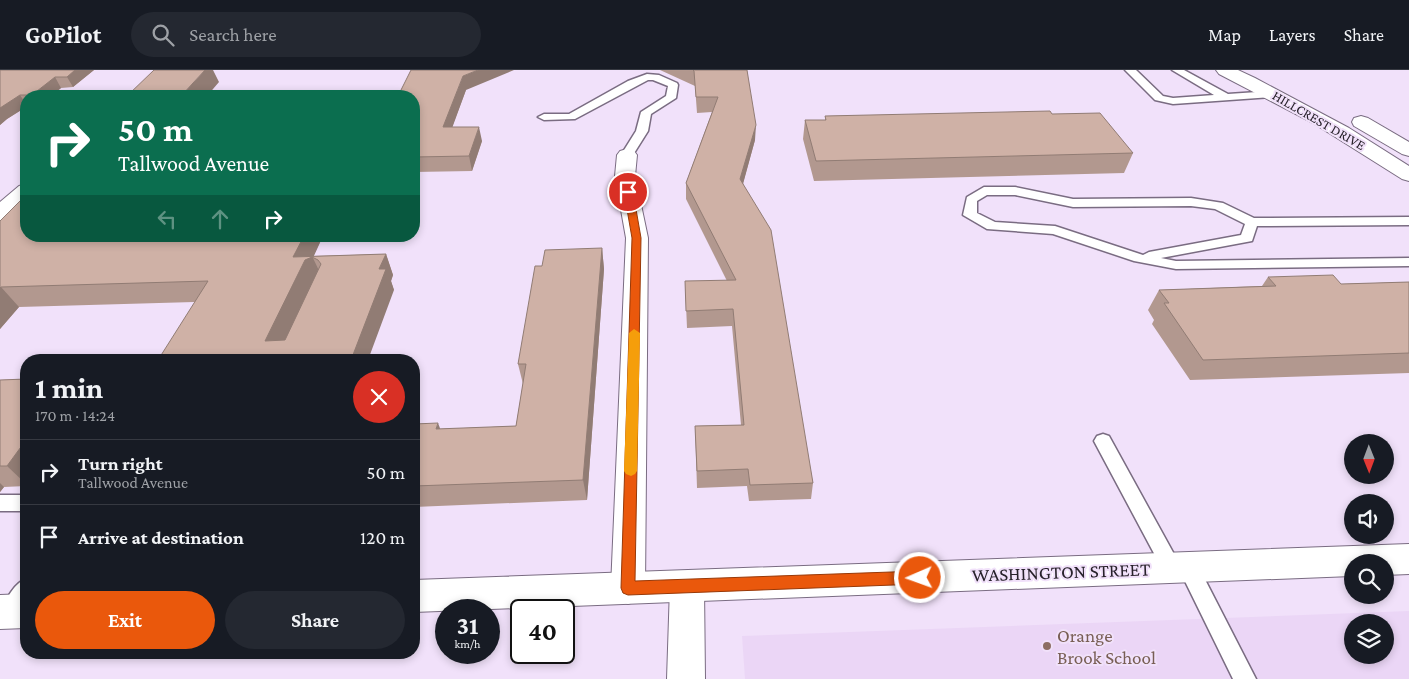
<!DOCTYPE html>
<html lang="en">
<head>
<meta charset="utf-8">
<style>
	:root { --surface:#171b24; --page:#242831; --text:#f1f3f6; --muted:#9ea1a6; --line:#363941; --accent:#ea580c }
	body { margin:0; font-family:"Crimson Pro",serif; background:var(--page); color:var(--text); height:100vh; display:flex; flex-direction:column; font-size:19px; white-space:nowrap }
	* { box-sizing:border-box; margin:0 }
	p { font-size:16px; color:var(--muted) }
	.icon { flex:none; width:28px; height:28px; fill:none; stroke:currentColor; stroke-width:2; stroke-linecap:round; stroke-linejoin:round }
	.map { position:relative; flex:1; overflow:hidden }
	.side { position:absolute; left:20px; top:284px; width:400px; height:305px; display:flex; flex-direction:column; background:var(--surface); border-radius:20px; box-shadow:0 2px 8px #0003 }
	.side>* { flex:none }
	.top-card { position:absolute; left:20px; top:20px; width:400px; height:152px; border-radius:20px; box-shadow:0 2px 8px #0003; background:#0b6e4f; color:#fff; overflow:hidden }
	.needle { width:32px; rotate:179deg }
	.controls { position:absolute; left:1344px; top:364px; display:grid; gap:10px }
	.controls a { display:grid; place-items:center; width:50px; height:50px; border-radius:50%; background:var(--surface); box-shadow:0 2px 8px #0003; font-size:25px }
	.speed { position:absolute; left:435px; top:529px; display:flex; gap:10px; font-size:25px; font-weight:700; text-align:center }
	.speed>* { display:grid; place-content:center; width:65px; height:65px; border-radius:50%; background:var(--surface); box-shadow:0 2px 8px #0003; line-height:1 }
	.speed small { font-size:12px; font-weight:400 }
	.speed .limit { border:2px solid #111; border-radius:8px; background:#fff; color:#111 }
	.pin { position:absolute; display:grid; place-items:center; width:42px; height:42px; color:#fff; margin:-21px; border:2px solid #fff; border-radius:50%; box-shadow:0 1px 5px #0007 }
	.me { position:absolute; width:55px; margin:-28px; rotate:268deg; stroke-linejoin:round; filter:drop-shadow(0 0 4px #0008) }
	.turn { display:flex; align-items:center; gap:18px; height:105px; padding:0 15px; font-size:22px }
	.turn .icon { width:65px; height:65px; stroke-width:2.5 }
	.turn b { display:block; font-size:35px; line-height:42px }
	.lanes { display:flex; align-items:center; height:48px; padding:0 15px; background:#0003; justify-content:center; gap:25px; direction:ltr }
	.lanes .off { opacity:.35 }
	.round { display:grid; place-items:center; flex:none; width:52px; height:52px; border-radius:26px; background:var(--page) }
	.overview { display:flex; align-items:center; justify-content:space-between; height:85px; padding:0 15px }
	h1 { font-size:30px; font-weight:700; line-height:38px }
	.button { display:flex; gap:10px; margin-top:auto; padding:10px 15px }
	.button a { flex:1; height:58px; border-radius:30px; background:var(--accent); color:#fff; font-size:20px; font-weight:700; line-height:58px; text-align:center }
	.button a+a { background:var(--page); color:var(--text) }
	ul { padding:0; list-style:none }
	li { display:flex; align-items:center; gap:15px; height:65px; padding:0 15px; border-top:1px solid var(--line) }
	li div { flex:1 }
	li b { display:block; font-size:19px }
	li em { font-style:normal }
	header { display:flex; align-items:center; gap:30px; box-sizing:border-box; height:70px; padding:0 25px; background:var(--surface); border-bottom:1px solid var(--line) }
	header strong { font-size:24px }
	nav { display:flex; gap:28px; margin-inline-start:auto; font-size:18px }
	.search { width:350px; height:45px; background:var(--page); display:flex; align-items:center; gap:12px; box-sizing:border-box; padding:0 18px; border-radius:28px; color:var(--muted); font-size:19px }
	.map>svg:first-child { display:block }
	.built { fill:#ebd6f6; fill-rule:evenodd }
	.lines { fill:none; stroke-linecap:round; stroke-linejoin:round }
	.lane-casing { stroke:#7a6c82; stroke-width:3 }
	.street-casing { stroke:#7a6c82; stroke-width:2 }
	.secondary-casing { stroke:#7a6c82; stroke-width:2 }
	.lane { fill:#fff; fill-rule:evenodd }
	.street { fill:#fff; fill-rule:evenodd }
	.secondary { fill:#fff; fill-rule:evenodd }
	.wall { fill:#b2988f }
	.shaded-wall { fill:#917c74 }
	.building { fill:#cfb1a6; stroke:#917c74; fill-rule:evenodd }
	.route { fill:#ea580c; stroke:#983908 }
	.slow { fill:#f59e0b }
	.education-dot { fill:#8d6e63; stroke:#f1e1fa; stroke-width:2 }
	.labels { text-anchor:middle; dominant-baseline:central; stroke-width:4; stroke-linejoin:round; paint-order:stroke }
	.far-street-label { font-size:14px; fill:#28222b; stroke:#f1e1fa }
	.near-street-label { font-size:19px; fill:#28222b; stroke:#f1e1fa }
	.near-education-label { font-size:19px; fill:#785e54; stroke:#f1e1fa; text-anchor:start }
</style>
</head>
<body>
<header>
<strong>GoPilot</strong>
<div class="search"><svg class="icon" aria-label="search" viewBox="0 0 24 24"><circle cx="10" cy="10" r="6"/><path d="M15 15l6 6"/></svg>Search here</div>
<nav><a>Map</a><a>Layers</a><a>Share</a></nav>
</header>
<div class="map">
<svg width="1409" height="609" viewBox="0 0 1409 609">
	<rect width="100%" height="100%" fill="#f1e1fa"/>
	<!-- built -->
	<path class="built" d="M1409 541V609H745L742 566ZM1352 552H1385V585H1352Z"/>
	<g class="lines">
		<!-- lane casing -->
		<g class="lane-casing">
			<path id="lane" d="M1125 0H1136L1163 26 1173 28 1214 25 1172 0H1184L1228 24 1273 21 1278 24 1273 27 1173 34 1155 30Z
				M647 4 659 5 677 13 678 15 676 28 651 44 648 61 631 88 627 89 621 85 636 61 641 42 666 26 668 16 653 10H648L575 49 544 50 538 47 544 44H569L628 11Z
				M984 117H1015L1073 129 1191 128 1223 133 1254 148 1409 147V155L1257 156 1252 171 1161 188 1176 191 1409 188V196L1176 199 1134 191 1053 164 987 159 963 145 967 127ZM987 125H1015L1073 137 1191 136 1215 139 1245 154 1241 165 1149 182 1143 185 1055 156 995 152 977 143V131Z
				M1103 364 1109 366 1180 495 1182 492 1189 489 1196 492 1256 609H1233L1180 501 1179 504 1172 507 1165 504 1094 371 1097 366Z
				M0 425H26V441H0Z
				M26 509C26 525 29 545 11 552L4 549 0 542C6 530 14 513 26 509Z"/>
		</g>
		<!-- street casing -->
		<g class="street-casing">
			<path id="street" d="M627 79 634 81 637 85 635 106 648 168 645 518 640 529 628 534 616 529 611 518 626 168 615 106 617 85 620 81Z
				M26 114V131L8 149 0 151V132L19 116Z
				M687 501 699 506 704 517 705 609H667L670 517 675 506Z"/>
		</g>
		<!-- secondary casing -->
		<g class="secondary-casing">
			<path id="secondary" d="M1216 0H1238L1255 8 1349 58 1409 96V111L1402 109 1313 53 1219 4Z
				M1361 46 1368 48 1409 72V86L1402 84 1354 56 1352 52 1354 48Z
				M1409 474V504L1385 505V492H1352V506L414 542V510Z
				M26 524V558L0 559V525Z"/>
		</g>
		<!-- lane -->
		<use href="#lane" class="lane"/>
		<!-- street -->
		<use href="#street" class="street"/>
		<!-- secondary -->
		<use href="#secondary" class="secondary"/>
	</g>
	<!-- wall -->
	<path class="wall" d="M0 0H94L73 17 61 18 51 26H26V37L7 49 0 55Z
		M660 0H747L755 70 743 113 813 413 811 429 749 431 747 416 697 418 695 356 741 355 732 256 687 258 685 211H727L686 129V113L712 42 697 43 695 16Z
		M466 20 452 57 482 71 472 101 414 102V26Z
		M1052 44 1133 83 1124 103 814 111 803 69 805 50H825V46Z
		M0 151 26 166H323L313 186 386 184 393 205 391 211 394 220 194 232 19 237 0 259Z
		M602 178 604 199 587 430 414 437V354L440 359 516 356 523 314 518 294 542 196Z
		M1268 207 1341 214 1409 212V303L1190 310 1152 254 1154 250 1148 240 1159 220 1262 216Z
		M26 309V416L4 417 0 422V310Z"/>
	<!-- shaded-wall -->
	<path class="shaded-wall" d="M75 0H94L73 17 67 7Z
		M205 0H213L219 12 207 26H181Z
		M478 0H514L466 20 447 72 443 57 463 6Z
		M55 7 61 18 51 26H33L32 25Z
		M20 25 26 34V37L7 49 0 55V38Z
		M756 55 755 70 740 125V109Z
		M479 57 482 71 472 101 469 86Z
		M304 166H323L313 188 322 207 278 290 265 271 293 187Z
		M602 178 604 199 587 430 583 410Z
		M386 184 393 205 391 211 394 220 368 290H351L379 199Z
		M1 217 19 237 0 259V218Z
		M438 353 446 374 436 359Z
		M26 370V414L7 396Z
		M0 413 4 417 0 422Z"/>
	<!-- building -->
	<path class="building" d="M0 0H75L67 7H55L32 25H20L0 38Z
		M154 0H205L181 26H127Z
		M411 0H478L463 6 443 57H479L469 86 414 87V26H398Z
		M693 0H747L756 55 740 109 771 160 813 413 750 415 748 399 697 401 695 356 744 355 733 239 686 241 685 211 736 210 686 113 718 27H696L694 1Z
		M1050 41 1052 44 1100 43 1133 83 816 91 805 50H826L825 46Z
		M26 125V166H304L293 187 386 184 379 199H386L351 290H158L208 211 1 217 0 218V151ZM312 187 318 190 321 194 285 270 265 271 305 190Z
		M602 178 583 410 414 416V354L438 353 436 359 516 356 526 294H518L535 196H542L545 180Z
		M1333 205 1341 214 1409 212V283L1203 290 1164 233H1169L1159 220 1276 216 1268 207Z
		M26 309V370L7 396H0V310Z"/>
	<!-- route -->
	<path class="route" d="M628 119 633 122 641 168 635 511 920 501 925 503 927 508 925 512 920 514 628 525 623 523 621 518 632 168 624 122Z"/>
	<!-- slow -->
	<path class="slow" d="M634 259 640 263 637 401 635 404 631 406 626 404 624 401 629 263Z"/>
	<!-- markers -->
	<circle class="education-dot" cx="1047" cy="576" r="5"/>
	<g class="labels">
		<!-- far-street labels -->
		<g class="far-street-label">
			<text transform="translate(1319 50) rotate(30)">HILLCREST DRIVE</text>
		</g>
		<!-- near-street labels -->
		<g class="near-street-label">
			<text transform="translate(1061 502) rotate(-2)">WASHINGTON STREET</text>
		</g>
		<!-- near-education labels -->
		<g class="near-education-label">
			<text x="1057" y="565">Orange<tspan x="1057" dy="22">Brook School</tspan></text>
		</g>
	</g>
</svg>
<div class="controls">
<a><svg class="needle" viewBox="-14 -14 28 28"><path d="M0-13l5 13h-10z" fill="#e53935"/><path d="M0 13l5-13h-10z" fill="#9ea1a6"/></svg></a>
<a><svg class="icon" aria-label="sound" viewBox="0 0 24 24"><path d="M4 9h4l5-4v14l-5-4H4zM17 9q2 3 0 6"/></svg></a>
<a><svg class="icon" aria-label="search" viewBox="0 0 24 24"><circle cx="10" cy="10" r="6"/><path d="M15 15l6 6"/></svg></a>
<a><svg class="icon" aria-label="layers" viewBox="0 0 24 24"><path d="M12 4l9 5-9 5-9-5zM3 14l9 5 9-5"/></svg></a>
</div>
<div class="speed"><div>31<small>km/h</small></div><div class="limit">40</div></div>
<div class="pin" style="left:628px;top:122px;background:#d93025"><svg class="icon" aria-label="arrive" viewBox="0 0 24 24"><path d="M6 21V4h12l-3 4 3 4H6"/></svg></div>
<svg class="me" style="left:920px;top:508px" viewBox="-20 -20 40 40"><circle r="17" fill="#ea580c" stroke="#fff" stroke-width="3"/><path d="M0-11L8 9 0 5-8 9z" fill="#fff"/></svg>
<div class="top-card">
<div class="turn"><svg class="icon" aria-label="right" viewBox="0 0 24 24"><path d="M7 20v-9h11M14 6l5 5-5 5"/></svg><div><b>50 m</b>Tallwood Avenue</div></div>
<div class="lanes"><svg class="icon off" aria-label="left" viewBox="0 0 24 24"><path d="M17 20v-9H6M10 6l-5 5 5 5"/></svg><svg class="icon off" aria-label="ahead" viewBox="0 0 24 24"><path d="M12 20V5M6 11l6-6 6 6"/></svg><svg class="icon" aria-label="right" viewBox="0 0 24 24"><path d="M7 20v-9h11M14 6l5 5-5 5"/></svg></div>
</div>
<section class="side">
<div class="overview"><div><h1>1 min</h1><p>170 m · 14:24</p></div><a class="round" style="background:#d93025;color:#fff"><svg class="icon" aria-label="close" viewBox="0 0 24 24"><path d="M6 6l12 12M18 6L6 18"/></svg></a></div>
<ul>
<li><svg class="icon" aria-label="right" viewBox="0 0 24 24"><path d="M7 20v-9h11M14 6l5 5-5 5"/></svg><div><b>Turn right</b><p>Tallwood Avenue</p></div><em>50 m</em></li>
<li><svg class="icon" aria-label="arrive" viewBox="0 0 24 24"><path d="M6 21V4h12l-3 4 3 4H6"/></svg><div><b>Arrive at destination</b></div><em>120 m</em></li>
</ul>
<div class="button"><a>Exit</a><a>Share</a></div>
</section>
</div>
</body>
</html>
